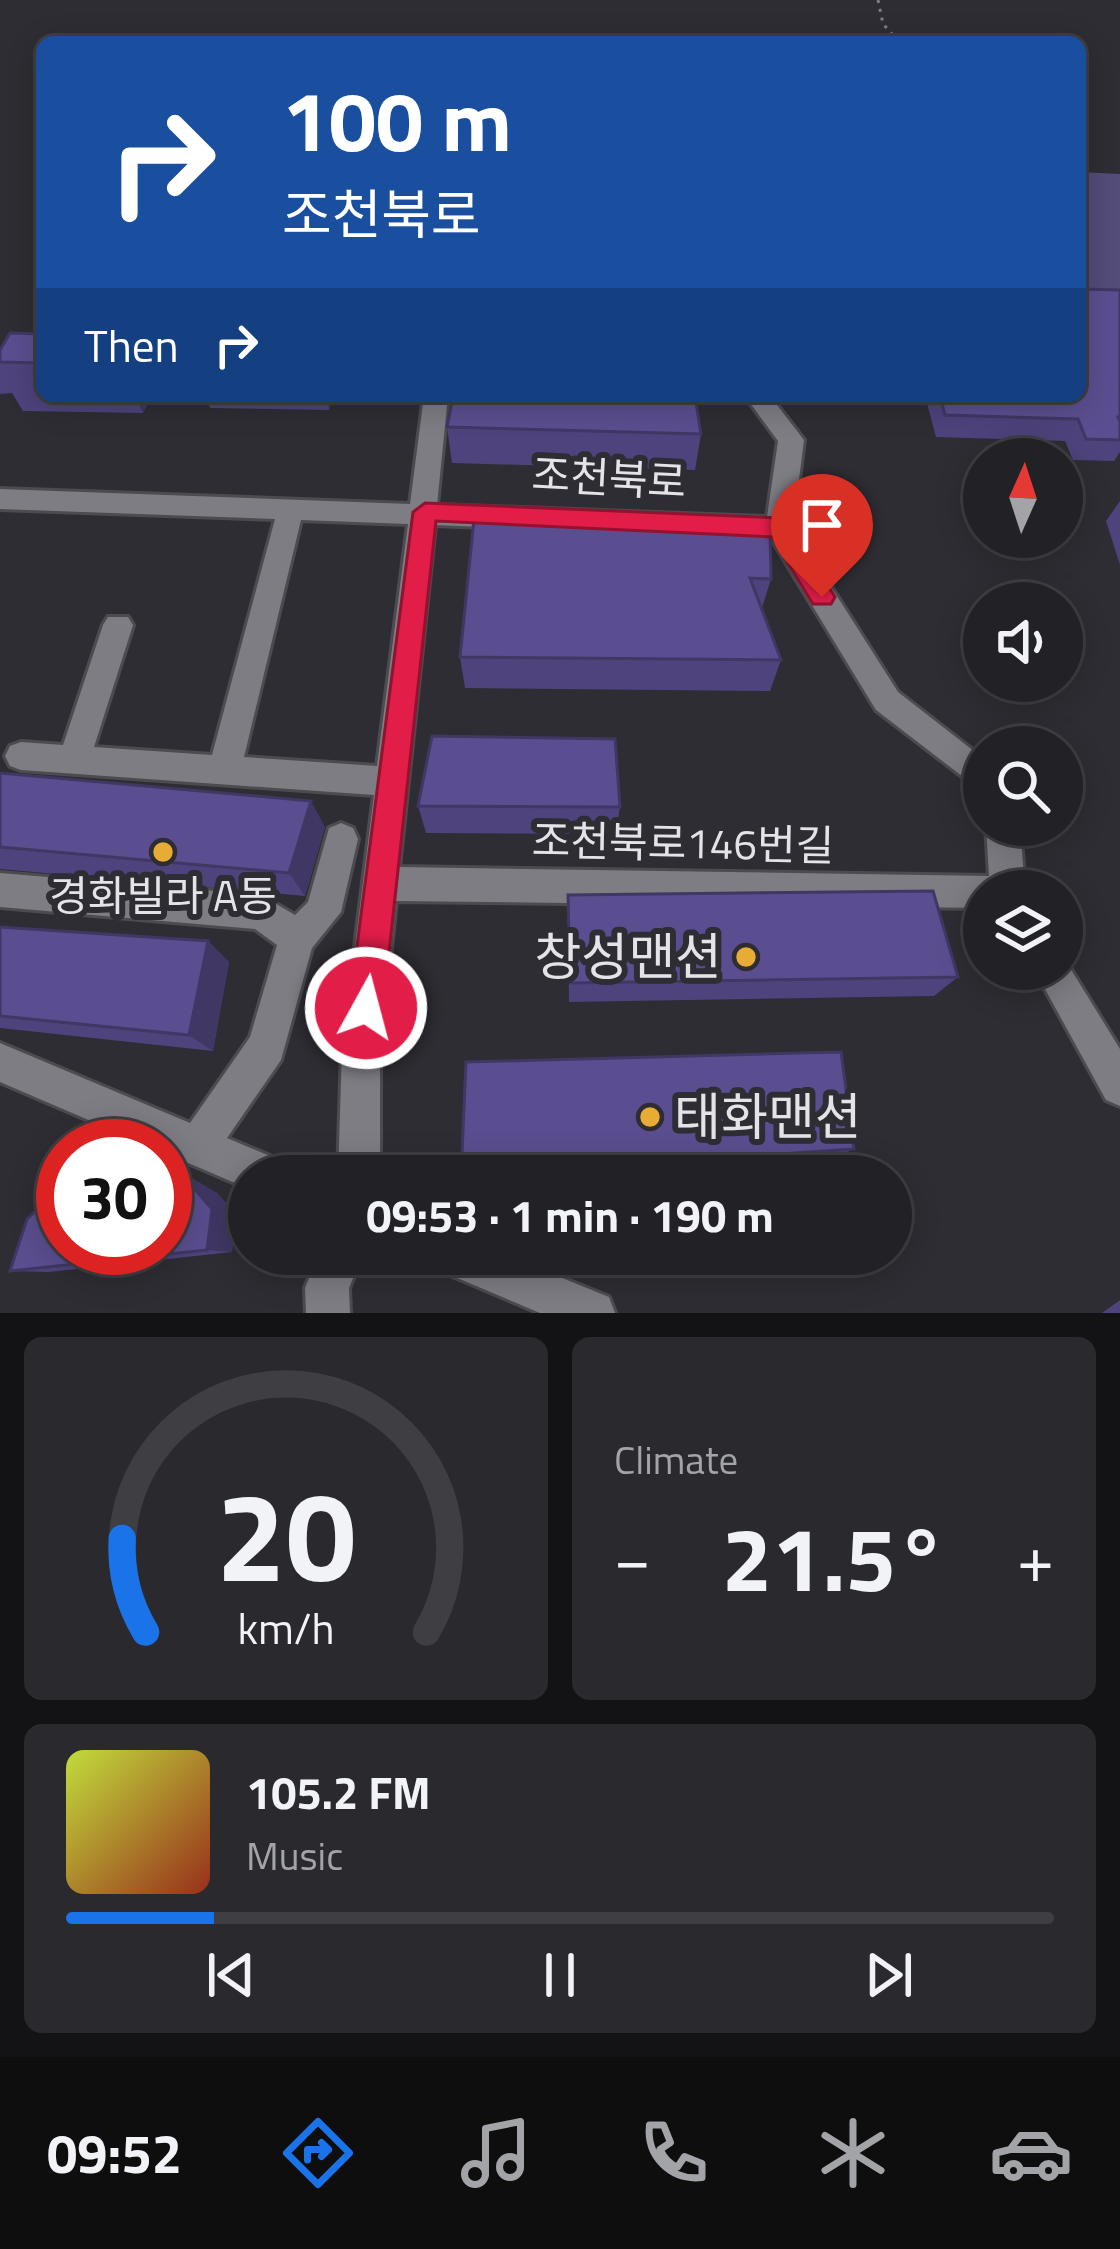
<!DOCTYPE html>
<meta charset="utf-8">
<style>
:root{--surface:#222226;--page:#2a2a2e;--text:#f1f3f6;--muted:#a2a4a7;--line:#3f3f43;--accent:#1a73e8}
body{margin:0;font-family:"Titillium Web","Noto Sans KR",sans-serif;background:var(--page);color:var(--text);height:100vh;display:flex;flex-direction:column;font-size:45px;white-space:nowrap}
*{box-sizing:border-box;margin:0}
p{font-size:39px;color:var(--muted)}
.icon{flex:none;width:66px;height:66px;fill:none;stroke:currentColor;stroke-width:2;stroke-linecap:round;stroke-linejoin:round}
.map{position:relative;height:1313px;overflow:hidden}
.sheet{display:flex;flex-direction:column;gap:24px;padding:24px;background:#131315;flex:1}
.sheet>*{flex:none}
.banner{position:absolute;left:36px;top:36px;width:1050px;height:366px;border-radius:18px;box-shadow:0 6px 30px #0003,0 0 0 3px var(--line);background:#1a4fa0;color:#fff;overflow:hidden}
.needle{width:78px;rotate:3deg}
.controls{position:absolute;left:963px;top:438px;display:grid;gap:24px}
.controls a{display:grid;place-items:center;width:120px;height:120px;border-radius:50%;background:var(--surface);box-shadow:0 6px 30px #0003,0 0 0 3px var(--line);font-size:60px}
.speed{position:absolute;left:36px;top:1119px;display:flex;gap:24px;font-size:60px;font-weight:700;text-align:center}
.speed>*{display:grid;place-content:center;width:156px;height:156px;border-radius:50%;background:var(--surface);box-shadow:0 6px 30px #0003,0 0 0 3px var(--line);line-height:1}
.speed .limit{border:18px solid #d22;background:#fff;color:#111}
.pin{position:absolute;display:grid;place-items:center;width:102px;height:102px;color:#fff;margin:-123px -51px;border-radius:50% 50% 50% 0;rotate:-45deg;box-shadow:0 0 12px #0007}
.pin .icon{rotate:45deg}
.me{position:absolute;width:132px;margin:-66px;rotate:7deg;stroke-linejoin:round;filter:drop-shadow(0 0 9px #0008)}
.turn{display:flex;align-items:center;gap:42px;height:252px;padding:0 48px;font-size:54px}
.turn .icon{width:156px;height:156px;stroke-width:2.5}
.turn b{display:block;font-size:84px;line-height:102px}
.then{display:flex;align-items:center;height:114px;padding:0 48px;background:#0003;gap:24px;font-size:45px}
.big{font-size:90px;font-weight:700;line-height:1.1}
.sheet .tile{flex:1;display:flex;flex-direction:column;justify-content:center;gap:18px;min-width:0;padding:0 42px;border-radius:18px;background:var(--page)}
.sheet .dial{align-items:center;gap:0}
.dial svg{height:312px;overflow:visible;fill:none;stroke:var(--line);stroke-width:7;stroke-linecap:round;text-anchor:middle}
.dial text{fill:var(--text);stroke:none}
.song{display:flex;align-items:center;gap:36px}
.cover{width:144px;height:144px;border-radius:18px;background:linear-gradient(135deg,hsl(70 70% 55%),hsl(10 70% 35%))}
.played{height:12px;border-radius:6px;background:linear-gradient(90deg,var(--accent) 15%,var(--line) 15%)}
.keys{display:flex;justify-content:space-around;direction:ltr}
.heat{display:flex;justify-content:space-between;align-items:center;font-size:66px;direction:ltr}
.sheet .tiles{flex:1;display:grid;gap:24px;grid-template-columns:1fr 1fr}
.tile:last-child{grid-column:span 2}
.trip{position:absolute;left:228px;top:1155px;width:684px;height:120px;border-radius:60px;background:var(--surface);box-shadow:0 6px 30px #0003,0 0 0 3px var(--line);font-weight:700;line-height:120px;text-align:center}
.tabs{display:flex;height:192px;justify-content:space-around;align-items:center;background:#0e0e0f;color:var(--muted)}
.tabs .icon{width:84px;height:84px}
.tabs .current{color:var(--accent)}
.tabs b{font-size:54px;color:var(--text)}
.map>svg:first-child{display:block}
</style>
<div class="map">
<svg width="1120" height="1313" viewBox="0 0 1120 1313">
<rect width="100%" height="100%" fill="#2d2d33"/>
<polygon fill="#534b79" points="1080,172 1120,174 1120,309 1080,308"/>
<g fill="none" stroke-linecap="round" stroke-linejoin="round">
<g stroke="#4c4b50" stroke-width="6">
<g id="minor">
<path d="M424 396H448L437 505 767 517 778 441 745 396H770L804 440 793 527 898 692 984 759V793L876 710 771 538 435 525 399 867 989 876 986 825H1020L1025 891H984V908L396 901 380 1050V1176H338L342 1050 374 795 21 770 10 766 5 756 10 746 21 742 63 745 103 625 108 617H128L133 625 94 747 212 755 275 519 0 509V489L410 504ZM301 520 408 524 377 766 244 757Z"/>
<polygon points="341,823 353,828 358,839 341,912 312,948 281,1060 227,1138 282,1161 288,1176 249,1176 249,1189 165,1153 165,1146 149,1146 0,1082 0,1043 190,1123 250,1037 277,945 255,929 0,907 0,873 261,895 295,915 308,902 329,828"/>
<polygon points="1062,955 1120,1049 1120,1106 1106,1100 1034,969 1062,969"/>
<polygon points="319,1254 363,1254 349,1288 350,1313 306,1313 305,1288"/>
<polygon points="429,1254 503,1254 609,1297 615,1313 540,1313 436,1269"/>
</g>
</g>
<polyline stroke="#7d7d83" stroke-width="3" stroke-dasharray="3 6" stroke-linecap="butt" points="878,0 883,24 899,42"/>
<use href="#minor" fill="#7e7d84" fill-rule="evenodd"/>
</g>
<g fill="#4e437c">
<polygon points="1120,290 1120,452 1114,461 1073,460 1065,441 936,437 925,396 1080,396"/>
<polygon points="42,334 42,396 151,396 143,413 23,411 12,393 0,394 0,347 1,349"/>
<polygon points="205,396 333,396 329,410 210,408"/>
<polygon points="447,427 701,434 695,470 452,463"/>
<polygon points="1120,501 1120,565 1106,521"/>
<polygon points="474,519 771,579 762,608 781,660 770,691 465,688 460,657"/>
<polygon points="0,773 325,827 305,896 0,869"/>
<polygon points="418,806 620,807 616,834 426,833"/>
<polygon points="568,918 958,977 934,996 569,1002"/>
<polygon points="0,927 208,941 229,962 213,1051 0,1028"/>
<polygon points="854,1149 834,1158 579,1176 461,1176"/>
<polygon points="193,1179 217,1193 236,1214 232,1252 49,1272 10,1271"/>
<polygon points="1120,1300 1120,1313 1102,1313"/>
</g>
<g fill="#403765">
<polygon points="135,396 151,396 143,413"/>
<polygon points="326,396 333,396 329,410"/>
<polygon points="311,801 325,827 305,896 289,873"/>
<polygon points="208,941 229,962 213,1051 189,1035"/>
<polygon points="166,1171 193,1179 217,1193 236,1214 232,1252 207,1250"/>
</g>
<g fill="#5b4e90" stroke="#403765" stroke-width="3">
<polygon points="1080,289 1120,290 1120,417 1118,417 1120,422 1120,440 1086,439 1078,419 945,415 940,396 1080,396"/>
<polygon points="10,333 42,334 42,363 0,362 0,350"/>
<polygon points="453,396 695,396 701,434 447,427"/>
<polygon points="474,519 770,529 771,579 750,578 781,660 460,657"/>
<polygon points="432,736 615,739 620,807 418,806"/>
<polygon points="0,773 311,801 289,873 0,847"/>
<polygon points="933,891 958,977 570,983 568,895"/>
<polygon points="0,927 208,941 189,1035 0,1016"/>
<polygon points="841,1052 854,1149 461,1176 466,1062"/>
<polygon points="165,1171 192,1186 212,1209 207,1250 10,1271 27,1219 63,1186 63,1248 165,1248"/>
</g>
<polygon fill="#e11d48" stroke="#92132f" stroke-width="3" points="425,503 779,518 788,521 835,597 831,604 813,604 772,537 436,521 383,1008 378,1020 366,1025 354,1020 349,1008 413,512"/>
<g fill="#e6ac36" stroke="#2d2d33" stroke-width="4.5">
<circle cx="163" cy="852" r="12"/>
<circle cx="746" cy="957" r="12"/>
<circle cx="650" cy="1117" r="12"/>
</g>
<g text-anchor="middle" stroke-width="12" stroke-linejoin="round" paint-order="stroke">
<g font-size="42" fill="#e4e4e8" stroke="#2d2d33">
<text transform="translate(609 478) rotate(3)" y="15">조천북로</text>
<text transform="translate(683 843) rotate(1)" y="15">조천북로146번길</text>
</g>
<g font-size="42" fill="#e4e4e8" stroke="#2d2d33">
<text x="163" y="911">경화빌라 A동</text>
</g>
<g font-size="51" fill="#e4e4e8" stroke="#2d2d33" text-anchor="end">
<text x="722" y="975">창성맨션</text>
<text x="674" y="1135" text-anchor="start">태화맨션</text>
</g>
</g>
</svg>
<div class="controls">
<a><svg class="needle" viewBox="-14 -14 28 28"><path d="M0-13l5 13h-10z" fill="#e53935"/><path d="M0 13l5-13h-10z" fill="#a2a4a7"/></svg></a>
<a><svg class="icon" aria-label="sound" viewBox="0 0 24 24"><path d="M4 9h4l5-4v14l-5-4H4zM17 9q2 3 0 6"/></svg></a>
<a><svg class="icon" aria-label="search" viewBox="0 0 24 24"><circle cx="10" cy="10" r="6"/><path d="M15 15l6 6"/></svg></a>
<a><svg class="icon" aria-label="layers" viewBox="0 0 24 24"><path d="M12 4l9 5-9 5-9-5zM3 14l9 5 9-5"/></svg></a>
</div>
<div class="speed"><div class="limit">30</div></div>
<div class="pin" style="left:822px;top:597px;background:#d93025"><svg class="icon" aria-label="arrive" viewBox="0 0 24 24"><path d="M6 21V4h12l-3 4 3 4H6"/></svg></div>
<svg class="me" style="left:366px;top:1008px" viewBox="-20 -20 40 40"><circle r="17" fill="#e11d48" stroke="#fff" stroke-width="3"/><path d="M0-11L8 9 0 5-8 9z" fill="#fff"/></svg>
<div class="trip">09:53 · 1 min · 190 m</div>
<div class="banner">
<div class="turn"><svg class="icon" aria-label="right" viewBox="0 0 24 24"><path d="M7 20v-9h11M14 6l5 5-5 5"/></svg><div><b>100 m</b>조천북로</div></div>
<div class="then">Then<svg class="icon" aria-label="right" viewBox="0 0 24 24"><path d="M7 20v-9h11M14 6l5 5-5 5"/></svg></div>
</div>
</div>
<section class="sheet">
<div class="tiles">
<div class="tile dial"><svg viewBox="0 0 100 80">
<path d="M14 69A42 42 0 1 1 86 69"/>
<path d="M14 69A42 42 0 0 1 8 45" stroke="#1a73e8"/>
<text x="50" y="56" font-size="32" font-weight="700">20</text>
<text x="50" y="72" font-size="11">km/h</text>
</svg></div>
<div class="tile"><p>Climate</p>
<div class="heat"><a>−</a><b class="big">21.5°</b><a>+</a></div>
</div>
<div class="tile">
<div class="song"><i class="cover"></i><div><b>105.2 FM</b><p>Music</p></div></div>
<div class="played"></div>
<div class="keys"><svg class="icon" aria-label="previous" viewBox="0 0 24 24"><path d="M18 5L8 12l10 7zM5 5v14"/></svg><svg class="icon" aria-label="pause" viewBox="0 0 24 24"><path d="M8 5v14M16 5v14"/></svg><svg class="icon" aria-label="next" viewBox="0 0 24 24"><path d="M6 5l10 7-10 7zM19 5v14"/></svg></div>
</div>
</div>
</section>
<nav class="tabs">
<b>09:52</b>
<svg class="icon current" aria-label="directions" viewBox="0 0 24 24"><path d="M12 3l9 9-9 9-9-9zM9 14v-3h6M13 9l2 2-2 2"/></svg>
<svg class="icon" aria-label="music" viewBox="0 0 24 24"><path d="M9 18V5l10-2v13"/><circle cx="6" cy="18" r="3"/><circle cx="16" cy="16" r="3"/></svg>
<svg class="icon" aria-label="phone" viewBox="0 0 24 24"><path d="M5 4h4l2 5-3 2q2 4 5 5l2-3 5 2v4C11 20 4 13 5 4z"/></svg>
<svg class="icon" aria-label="climate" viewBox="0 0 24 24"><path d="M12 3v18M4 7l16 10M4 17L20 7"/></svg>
<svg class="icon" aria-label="car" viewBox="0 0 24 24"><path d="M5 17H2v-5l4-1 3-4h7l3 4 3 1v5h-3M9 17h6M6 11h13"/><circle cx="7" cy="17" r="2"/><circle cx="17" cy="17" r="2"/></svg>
</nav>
